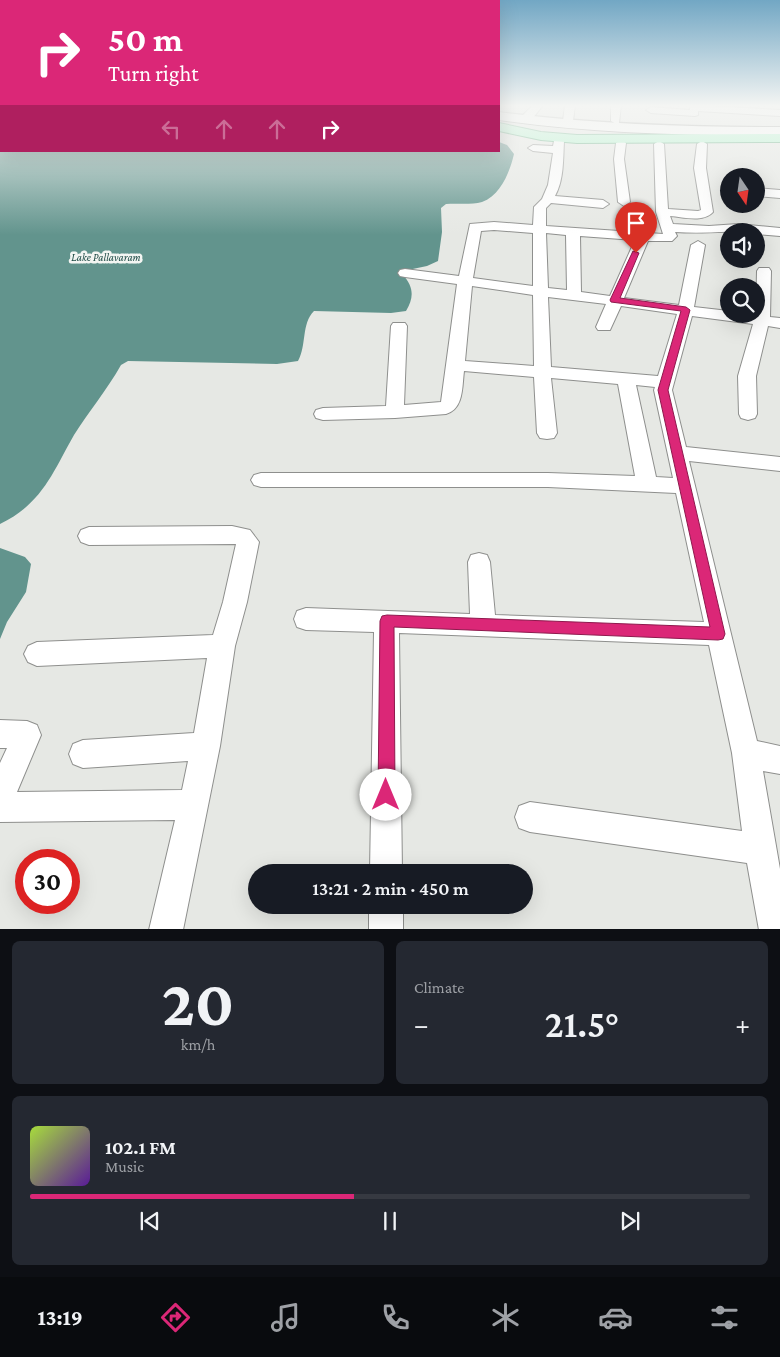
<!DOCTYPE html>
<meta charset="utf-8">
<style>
:root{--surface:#171b24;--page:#242831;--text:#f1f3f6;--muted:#9ea1a6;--line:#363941;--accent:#db2777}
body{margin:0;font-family:"Crimson Pro",serif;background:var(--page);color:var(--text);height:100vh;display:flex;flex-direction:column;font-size:19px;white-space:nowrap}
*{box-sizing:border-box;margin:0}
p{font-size:16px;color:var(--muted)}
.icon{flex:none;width:28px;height:28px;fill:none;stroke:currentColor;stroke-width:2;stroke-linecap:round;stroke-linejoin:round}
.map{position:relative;height:929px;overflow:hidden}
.details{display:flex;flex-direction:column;gap:12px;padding:12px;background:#0d0f14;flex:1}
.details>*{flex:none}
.hud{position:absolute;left:0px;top:0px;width:500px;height:152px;box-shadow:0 5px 20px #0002;background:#db2777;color:#fff;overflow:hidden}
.needle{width:32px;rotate:167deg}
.controls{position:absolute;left:720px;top:168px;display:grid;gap:10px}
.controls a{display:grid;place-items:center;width:45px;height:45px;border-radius:50%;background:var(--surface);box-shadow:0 5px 20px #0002;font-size:25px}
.speed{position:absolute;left:15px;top:849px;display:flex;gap:10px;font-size:25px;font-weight:700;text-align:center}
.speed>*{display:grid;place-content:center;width:65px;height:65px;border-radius:50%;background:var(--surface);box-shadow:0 5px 20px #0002;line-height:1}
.speed .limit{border:8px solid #d22;background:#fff;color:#111}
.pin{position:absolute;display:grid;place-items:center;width:42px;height:42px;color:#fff;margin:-51px -21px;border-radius:50% 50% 50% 0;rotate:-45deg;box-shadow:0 0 5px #0007}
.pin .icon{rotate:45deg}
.me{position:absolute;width:55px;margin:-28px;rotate:0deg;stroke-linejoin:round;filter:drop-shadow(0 0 4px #0008)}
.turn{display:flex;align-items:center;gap:18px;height:105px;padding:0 25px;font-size:22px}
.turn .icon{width:65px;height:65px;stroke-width:2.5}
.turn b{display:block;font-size:35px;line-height:42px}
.lanes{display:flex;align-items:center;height:48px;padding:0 25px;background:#0003;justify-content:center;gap:25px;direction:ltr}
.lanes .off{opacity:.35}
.big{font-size:38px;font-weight:600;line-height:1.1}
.details .widget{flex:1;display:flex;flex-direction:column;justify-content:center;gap:8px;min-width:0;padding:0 18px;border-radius:8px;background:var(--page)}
.details .dial{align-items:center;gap:0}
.dial b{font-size:65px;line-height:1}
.song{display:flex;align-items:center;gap:15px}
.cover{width:60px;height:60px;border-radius:8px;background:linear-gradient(135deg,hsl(80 70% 55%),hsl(270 70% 35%))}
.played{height:5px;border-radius:2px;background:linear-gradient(90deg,var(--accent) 45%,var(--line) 45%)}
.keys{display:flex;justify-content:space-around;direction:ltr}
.heat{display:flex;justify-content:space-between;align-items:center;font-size:28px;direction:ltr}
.details .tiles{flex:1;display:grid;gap:12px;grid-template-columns:1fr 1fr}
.widget:last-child{grid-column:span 2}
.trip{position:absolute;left:248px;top:864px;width:285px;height:50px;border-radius:25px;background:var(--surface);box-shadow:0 5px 20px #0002;font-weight:600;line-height:50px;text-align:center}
.menu{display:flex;height:80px;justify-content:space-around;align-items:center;background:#090b0e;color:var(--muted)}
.menu .icon{width:35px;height:35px}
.menu .current{color:var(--accent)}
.menu b{font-size:22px;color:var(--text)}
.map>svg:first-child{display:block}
</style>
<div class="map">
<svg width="780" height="930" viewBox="0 0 780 930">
<rect width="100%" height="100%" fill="#e6e8e4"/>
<g fill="#62948d">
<path d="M0 114 1 151H499V142L507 145 514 154C510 171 501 195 482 202 471 205 457 203 446 204L441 208 442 232 438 261 427 266 403 271V275C414 287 414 298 406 311L391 313 314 311C301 324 307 345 298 361L277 364 128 361 121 365C107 390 89 411 74 435 53 472 42 504 0 524Z"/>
<polygon points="0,548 25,557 31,564 26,592 7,622 0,639"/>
</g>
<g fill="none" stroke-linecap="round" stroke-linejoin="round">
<g stroke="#8e8f8d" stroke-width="2">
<g id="street">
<path d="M533 105H543C537 113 530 124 520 122V118Z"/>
<polygon points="565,105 575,105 573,121 568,124 563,121"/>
<polygon points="611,105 621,105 619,123 616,124 611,121"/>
<polygon points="693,105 780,110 780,116 698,111 698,115 695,116 651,113 646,110 651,107 690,110 690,106"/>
<rect x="0" y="107" width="1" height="6"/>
<path d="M559 138 564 141C563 159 564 180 555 196L603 200 609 204 603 208 551 203 546 208V226L663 234 656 212 654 144 659 141 664 144 668 209 698 211 701 210 694 168 697 144 702 141 707 144 706 168 713 212C703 223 683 217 670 216L673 224 709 226 738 224 780 228V236L756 234V231C729 231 704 234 675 232L677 236 672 241H648L624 298 679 305 691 245 698 241 705 245 694 307 729 311V314L754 315 756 314 757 271 759 268H769L771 271 770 317 780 318V328L768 326 756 376 757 414 755 418 748 420 741 418 739 414 738 376 753 324 692 316 672 390 686 447 780 457V471L689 461 757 741 780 746V774L763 771 780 869V930H759L747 863 530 832 519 828 515 817 519 806 530 802 742 831 732 753 709 645 399 633 402 872H370L374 632 306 630 297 627 294 619 297 611 306 608 470 614 468 562 471 555 479 553 487 555 490 562 495 615 704 622 676 493 548 487H261L254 485 251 480 254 475 261 473H548L635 476 618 384 551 378 557 433 554 438 547 439 540 438 537 433 534 377 464 371C462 386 464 409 446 414L395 418 323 420 316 418 314 414 316 410 323 408 386 406 391 326 393 323H405L407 326 404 405 441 402 457 284 405 277 400 276 398 273 400 270 405 269 459 276 470 224 494 222 533 225 534 207 542 199 548 185 553 153 533 151 528 148 533 145 553 146 554 141ZM494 230 533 233V286L473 278 481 231ZM546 233 566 235 567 290 548 288ZM580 236 635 240 610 296 581 292ZM472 286 533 295 534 366 465 361ZM548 297 606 304 596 327 598 330H610L621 306 677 314 658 376 551 367ZM636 385 655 387 654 390 673 478 656 477Z"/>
<polygon points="621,140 626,143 624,159 630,202 624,206 618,202 614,159 616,143"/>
<polygon points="756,188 780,190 780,198 756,196"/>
<polygon points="232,526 250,530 259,542 247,602 235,646 220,746 183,930 149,930 175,820 0,822 0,763 7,748 0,748 0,720 27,721 37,725 41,735 17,792 182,790 188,761 83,768 73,764 69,754 73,744 83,740 194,733 207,658 37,666 28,662 24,654 28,646 37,642 213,635 223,602 236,544 89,545 81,542 78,536 81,530 89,527"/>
<rect x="369" y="905" width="34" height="25"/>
</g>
</g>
<g stroke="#8e8f8d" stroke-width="2">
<path id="secondary" d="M499 112C592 124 686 127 780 127V135C686 136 592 133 499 120Z"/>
</g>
<g stroke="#52a576" stroke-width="2">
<polygon id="primary" points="499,123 541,132 577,135 780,134 780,142 577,143 541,140 499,131"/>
</g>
<use href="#street" fill="#fff" fill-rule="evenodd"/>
<use href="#secondary" fill="#fff" fill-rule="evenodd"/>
<use href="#primary" fill="#aaf7cb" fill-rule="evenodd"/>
</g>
<linearGradient id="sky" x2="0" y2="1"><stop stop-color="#72a7c4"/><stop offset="0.45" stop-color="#f4f5f3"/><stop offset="1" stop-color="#f4f5f3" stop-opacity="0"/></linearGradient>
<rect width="780" height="235" fill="url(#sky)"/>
<polygon fill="#db2777" stroke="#8e194d" points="633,251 639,253 620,298 686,307 690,310 668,390 725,634 723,639 718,640 394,627 395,795 392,801 386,803 380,801 378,795 380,621 382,616 387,615 710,627 658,390 681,311 611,302 610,300"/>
<g text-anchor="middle" stroke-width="5" stroke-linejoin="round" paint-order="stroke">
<g font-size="11" font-style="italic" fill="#1c4a44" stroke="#f3f5f2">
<text x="106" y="261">Lake Pallavaram</text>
</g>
</g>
</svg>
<div class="controls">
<a><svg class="needle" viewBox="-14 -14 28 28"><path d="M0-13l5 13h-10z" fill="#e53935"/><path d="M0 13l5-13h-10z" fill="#9ea1a6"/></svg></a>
<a><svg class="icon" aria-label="sound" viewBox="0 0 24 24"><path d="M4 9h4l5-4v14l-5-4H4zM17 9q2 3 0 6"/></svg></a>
<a><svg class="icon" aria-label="search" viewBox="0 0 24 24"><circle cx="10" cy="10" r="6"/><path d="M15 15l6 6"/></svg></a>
</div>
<div class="speed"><div class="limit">30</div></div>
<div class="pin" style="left:636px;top:253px;background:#d93025"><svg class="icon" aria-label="arrive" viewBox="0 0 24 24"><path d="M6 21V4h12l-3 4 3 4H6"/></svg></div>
<svg class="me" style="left:386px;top:795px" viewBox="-20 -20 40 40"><circle r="19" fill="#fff"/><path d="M0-13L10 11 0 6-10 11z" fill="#db2777"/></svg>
<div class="trip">13:21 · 2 min · 450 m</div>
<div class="hud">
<div class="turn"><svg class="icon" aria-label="right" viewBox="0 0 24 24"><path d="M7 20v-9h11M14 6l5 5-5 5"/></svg><div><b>50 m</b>Turn right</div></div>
<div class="lanes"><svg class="icon off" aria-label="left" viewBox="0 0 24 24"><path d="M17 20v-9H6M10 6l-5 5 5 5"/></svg><svg class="icon off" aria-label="ahead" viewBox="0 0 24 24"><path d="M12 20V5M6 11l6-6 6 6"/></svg><svg class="icon off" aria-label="ahead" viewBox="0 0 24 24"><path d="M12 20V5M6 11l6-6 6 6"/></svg><svg class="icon" aria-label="right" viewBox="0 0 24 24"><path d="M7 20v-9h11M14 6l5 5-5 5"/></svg></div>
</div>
</div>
<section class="details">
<div class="tiles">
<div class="widget dial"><b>20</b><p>km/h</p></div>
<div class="widget"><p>Climate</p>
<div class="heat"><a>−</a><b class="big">21.5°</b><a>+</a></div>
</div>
<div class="widget">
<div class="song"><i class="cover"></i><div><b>102.1 FM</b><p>Music</p></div></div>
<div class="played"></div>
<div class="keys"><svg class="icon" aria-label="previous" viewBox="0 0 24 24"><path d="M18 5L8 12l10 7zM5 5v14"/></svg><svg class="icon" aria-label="pause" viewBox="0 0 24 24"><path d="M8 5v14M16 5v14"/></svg><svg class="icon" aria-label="next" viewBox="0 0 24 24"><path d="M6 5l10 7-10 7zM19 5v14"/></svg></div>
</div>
</div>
</section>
<nav class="menu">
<b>13:19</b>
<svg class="icon current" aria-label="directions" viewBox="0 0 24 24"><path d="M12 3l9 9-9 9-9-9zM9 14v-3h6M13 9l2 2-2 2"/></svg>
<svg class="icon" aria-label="music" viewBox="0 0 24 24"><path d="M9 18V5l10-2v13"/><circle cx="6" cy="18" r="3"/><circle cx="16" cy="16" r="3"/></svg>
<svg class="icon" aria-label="phone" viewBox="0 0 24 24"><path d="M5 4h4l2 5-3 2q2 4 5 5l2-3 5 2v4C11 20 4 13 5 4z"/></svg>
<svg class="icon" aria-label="climate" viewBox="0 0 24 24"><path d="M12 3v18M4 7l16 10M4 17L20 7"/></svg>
<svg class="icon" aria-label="car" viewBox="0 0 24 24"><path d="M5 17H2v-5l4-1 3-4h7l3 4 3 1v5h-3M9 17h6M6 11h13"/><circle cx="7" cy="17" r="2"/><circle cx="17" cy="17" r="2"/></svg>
<svg class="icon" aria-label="filters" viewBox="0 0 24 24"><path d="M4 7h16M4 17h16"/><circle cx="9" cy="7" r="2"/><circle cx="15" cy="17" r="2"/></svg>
</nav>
